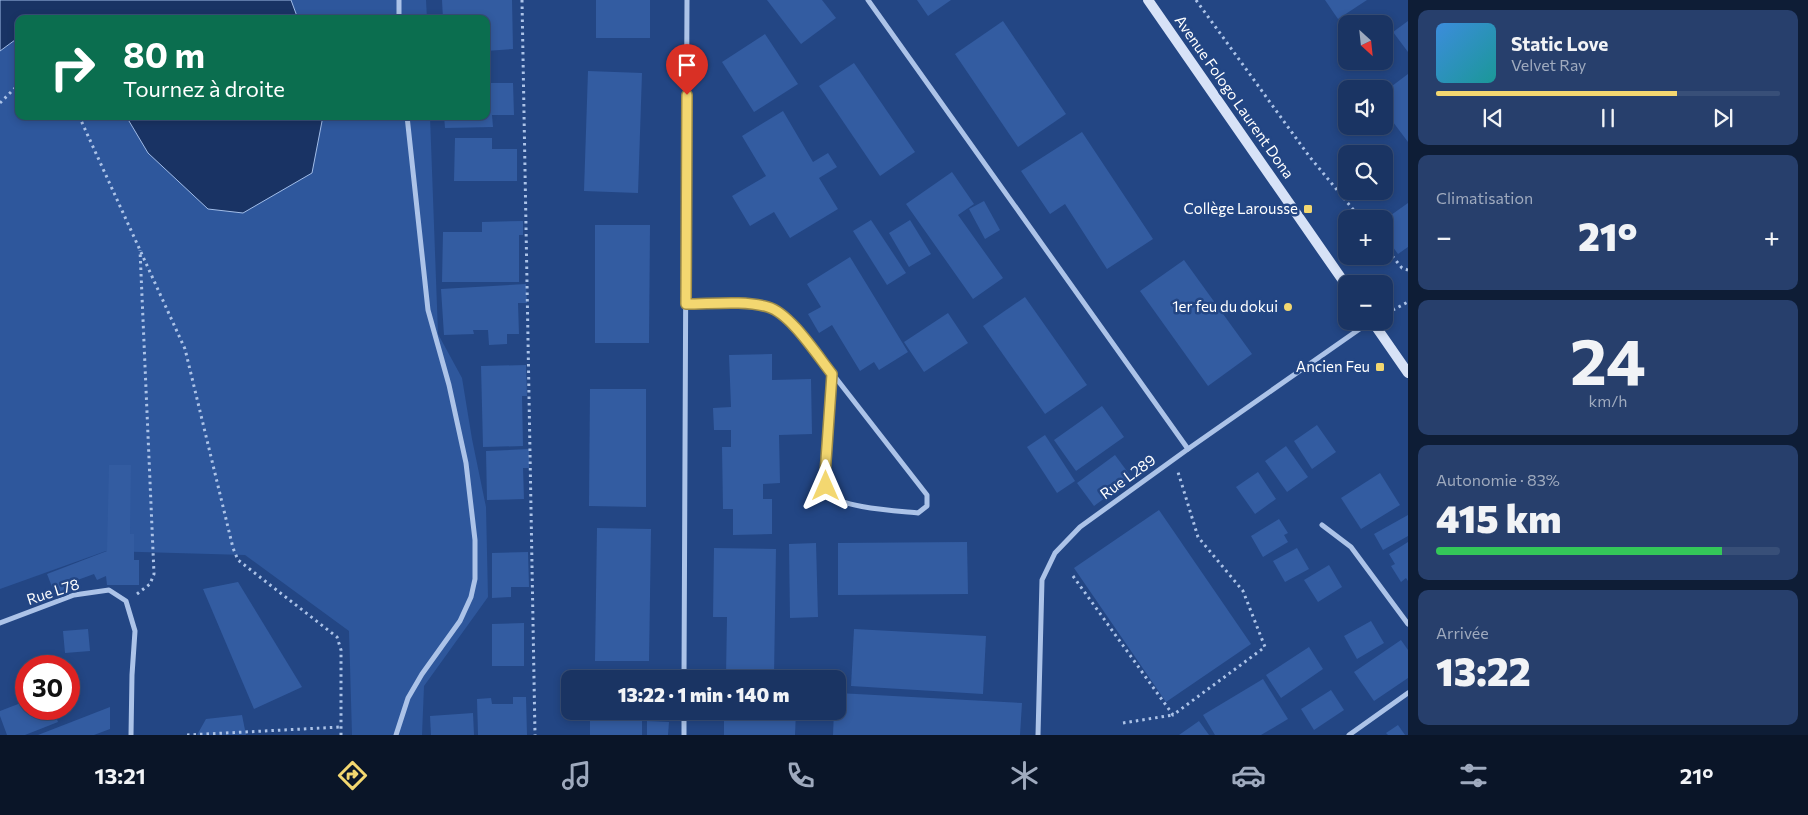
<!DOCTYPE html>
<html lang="fr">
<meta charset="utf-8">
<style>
:root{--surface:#1a3463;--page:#273f6c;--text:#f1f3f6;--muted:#9faabe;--line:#384f78;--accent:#f3d770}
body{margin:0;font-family:Commissioner,sans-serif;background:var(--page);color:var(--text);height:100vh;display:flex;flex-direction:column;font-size:19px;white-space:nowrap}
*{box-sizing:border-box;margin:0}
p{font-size:16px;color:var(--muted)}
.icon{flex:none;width:28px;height:28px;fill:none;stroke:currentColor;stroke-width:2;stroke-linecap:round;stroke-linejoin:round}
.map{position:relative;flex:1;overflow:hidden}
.drawer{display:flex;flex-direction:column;gap:10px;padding:10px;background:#0e1d36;width:400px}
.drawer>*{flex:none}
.top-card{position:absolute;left:15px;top:15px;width:475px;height:105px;border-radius:10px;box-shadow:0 2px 8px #0003,0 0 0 1px var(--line);background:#0b6e4f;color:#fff;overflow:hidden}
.needle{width:32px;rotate:153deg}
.fabs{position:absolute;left:1338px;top:15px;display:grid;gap:10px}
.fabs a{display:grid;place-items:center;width:55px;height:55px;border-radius:10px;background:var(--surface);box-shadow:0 2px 8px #0003,0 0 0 1px var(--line);font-size:25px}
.speed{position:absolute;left:15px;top:655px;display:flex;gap:10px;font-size:25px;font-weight:700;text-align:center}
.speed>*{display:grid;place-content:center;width:65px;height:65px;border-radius:50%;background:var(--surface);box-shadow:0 2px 8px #0003,0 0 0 1px var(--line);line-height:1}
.speed .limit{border:8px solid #d22;background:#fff;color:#111}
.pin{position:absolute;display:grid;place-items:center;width:42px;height:42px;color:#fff;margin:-51px -21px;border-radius:50% 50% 50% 0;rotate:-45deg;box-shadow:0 0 5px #0007}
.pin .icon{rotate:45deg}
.me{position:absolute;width:55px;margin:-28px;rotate:0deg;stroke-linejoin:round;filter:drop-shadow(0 0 4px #0008)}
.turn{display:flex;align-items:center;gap:18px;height:105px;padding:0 25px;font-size:22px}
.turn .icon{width:65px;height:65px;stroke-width:2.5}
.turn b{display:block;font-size:35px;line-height:42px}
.big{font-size:38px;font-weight:800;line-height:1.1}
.drawer .tile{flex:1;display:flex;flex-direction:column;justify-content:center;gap:8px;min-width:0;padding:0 18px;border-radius:10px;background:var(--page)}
.drawer .dial{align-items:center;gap:0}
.dial b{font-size:65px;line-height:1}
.song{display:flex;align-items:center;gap:15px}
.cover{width:60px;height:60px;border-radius:8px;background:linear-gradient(135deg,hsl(210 70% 55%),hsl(180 70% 35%))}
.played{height:5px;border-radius:2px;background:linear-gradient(90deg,var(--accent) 70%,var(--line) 70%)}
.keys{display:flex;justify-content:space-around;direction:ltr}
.heat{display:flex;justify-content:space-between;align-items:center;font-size:28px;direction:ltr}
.charge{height:8px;border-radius:4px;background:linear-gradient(90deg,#34c759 83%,var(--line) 0)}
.trip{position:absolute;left:561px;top:670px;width:285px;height:50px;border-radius:10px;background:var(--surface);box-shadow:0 2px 8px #0003,0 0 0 1px var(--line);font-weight:800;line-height:50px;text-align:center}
.dock{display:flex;height:80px;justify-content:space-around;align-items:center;background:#0a1528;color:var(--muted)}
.dock .icon{width:35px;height:35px}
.dock .current{color:var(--accent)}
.dock b{font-size:22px;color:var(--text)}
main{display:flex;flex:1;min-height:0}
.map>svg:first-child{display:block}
</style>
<main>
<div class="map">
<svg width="1408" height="735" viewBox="0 0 1408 735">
<rect width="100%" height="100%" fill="#234684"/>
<g fill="#2e579c">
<polygon points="291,0 426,0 427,19 298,19"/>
<polygon points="19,37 19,116 126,116 148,153 311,174 323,116 430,116 438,334 462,378 472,439 486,507 488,597 424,686 422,735 352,735 349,631 245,555 106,551 0,589 0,51"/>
</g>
<g fill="#193364" stroke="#a1bde9">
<polygon points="0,0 291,0 298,19 19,19 19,37 0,51"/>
<polygon points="126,116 323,116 312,173 243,213 208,209 148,153"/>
</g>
<g fill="#335ca1">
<polygon points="442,0 512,0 513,49 486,51 486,19 443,19"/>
<rect x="596" y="0" width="54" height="38"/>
<polygon points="767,0 822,0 836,18 801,44"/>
<polygon points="917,0 951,0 928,16"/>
<polygon points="1325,0 1367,0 1338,19"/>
<polygon points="1003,21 1066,114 1018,147 955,54"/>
<polygon points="1408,21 1408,52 1393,32"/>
<polygon points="765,34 798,84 754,112 722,62"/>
<polygon points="854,63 915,152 880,176 819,86"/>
<polygon points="588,71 642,73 638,193 584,191"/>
<polygon points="1408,74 1408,142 1384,110 1384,92"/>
<polygon points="486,83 513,83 514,115 492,115 493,127 445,128 444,116 486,116"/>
<polygon points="783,111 813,162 828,153 837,167 819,178 838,209 790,238 774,212 750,226 732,196 766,176 742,136"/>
<polygon points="1082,132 1153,239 1107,269 1065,204 1050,214 1021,171"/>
<polygon points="455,138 492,138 492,149 517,149 517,181 454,181"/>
<polygon points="952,172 974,204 958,215 1003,278 973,299 906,204"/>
<polygon points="984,201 1000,230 985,239 969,209"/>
<polygon points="1408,203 1408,247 1398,254 1384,235 1384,220"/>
<polygon points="871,220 906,273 887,285 853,231"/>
<polygon points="910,220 931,254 909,267 889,233"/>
<polygon points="523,221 523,235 519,235 519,282 442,282 443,232 482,232 482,222"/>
<polygon points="595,225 650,225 649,343 595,343"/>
<polygon points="850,257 908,352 879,370 874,362 860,371 832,325 819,333 808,314 821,307 807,284"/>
<polygon points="1184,260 1252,354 1208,386 1140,291"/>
<polygon points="526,284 527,303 518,303 519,334 507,334 507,344 489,345 488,330 473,330 474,334 444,335 441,289"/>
<polygon points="1025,297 1087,385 1045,414 983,326"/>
<polygon points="948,313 968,343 924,372 904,342"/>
<polygon points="772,354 772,380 811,379 812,434 779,435 780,483 763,484 763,499 772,499 772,534 733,535 733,509 723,509 722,447 731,447 731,430 714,430 713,408 731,407 729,355"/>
<polygon points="526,365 527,396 522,396 523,446 483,447 481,366"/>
<polygon points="590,389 646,389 646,507 589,506"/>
<polygon points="1102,406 1124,437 1076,471 1054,440"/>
<polygon points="1317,425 1336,452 1312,469 1294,441"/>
<polygon points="1045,435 1075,481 1057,493 1027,447"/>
<polygon points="1286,446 1308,477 1287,492 1265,461"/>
<polygon points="529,449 529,468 523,468 524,499 487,500 486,451"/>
<polygon points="1115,455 1132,478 1094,506 1077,483"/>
<polygon points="109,465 131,465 130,534 134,534 134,560 139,560 139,585 107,585 106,576 97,580 94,574 72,582 74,590 56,597 47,574 107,551"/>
<polygon points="1258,472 1276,499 1255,514 1236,487"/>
<polygon points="1380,473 1400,505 1361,529 1341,498"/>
<polygon points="1159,510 1251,644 1166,702 1074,568"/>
<polygon points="1408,515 1408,536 1383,550 1374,534"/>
<polygon points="1279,519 1288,533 1284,535 1288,542 1263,557 1251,536"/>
<polygon points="597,528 651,529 649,661 595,661"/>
<polygon points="967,542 968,594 838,595 838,543"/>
<polygon points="1408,542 1408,581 1406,578 1401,582 1391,566 1395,564 1389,554"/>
<polygon points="816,543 818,617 790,618 789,544"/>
<polygon points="714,548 776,549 774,676 726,675 727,617 713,617"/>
<polygon points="1297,548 1309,569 1285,582 1273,561"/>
<polygon points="528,552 529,587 511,587 511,597 492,598 492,553"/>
<polygon points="1329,565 1342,587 1318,602 1304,580"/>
<polygon points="238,582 302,687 254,709 203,589"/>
<polygon points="1371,621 1384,643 1357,659 1344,636"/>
<polygon points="524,623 524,666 492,666 492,624"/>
<polygon points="88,629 90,651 65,653 63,631"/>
<polygon points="854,629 986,636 983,694 851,686"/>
<polygon points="1401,640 1408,650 1408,678 1374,701 1354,672"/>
<polygon points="1309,647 1323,669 1281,698 1266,675"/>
<polygon points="1263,679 1288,719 1261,735 1215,735 1203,715"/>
<polygon points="1331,690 1344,710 1314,730 1301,709"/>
<polygon points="838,693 1022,703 1020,735 833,735 834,711 838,711"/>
<polygon points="513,697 526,697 527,735 478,735 477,699 491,698 492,704 513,704"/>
<polygon points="26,701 26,709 53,709 58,722 25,735 7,735 0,716 0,711"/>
<polygon points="110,707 110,729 94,735 38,735"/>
<rect x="590" y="711" width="52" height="24"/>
<polygon points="749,711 796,711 795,735 724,735 724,717 749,717"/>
<polygon points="473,713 474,735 431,735 430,716"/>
<polygon points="242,715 246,735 197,735 206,719"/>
<polygon points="647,721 669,722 668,735 647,735"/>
<polygon points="1199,721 1209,735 1179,735"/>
<polygon points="1398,725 1405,735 1388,735 1386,733"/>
</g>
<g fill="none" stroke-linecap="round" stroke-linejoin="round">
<g stroke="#acc3e8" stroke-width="3" stroke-dasharray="2.5 4" stroke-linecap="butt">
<polyline points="522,0 535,735"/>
<polyline points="1196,0 1309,156 1361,219"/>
<polyline points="0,103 19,84"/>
<polyline points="79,116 185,349 233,548 238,560 337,637 341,650 341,735"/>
<polyline points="1384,246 1402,268 1408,270"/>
<polyline points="1387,313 1408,302"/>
<polyline points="1073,576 1173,715 1265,647 1243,591 1198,537 1178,472"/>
<polyline points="137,594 150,584 154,574 140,250"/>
<polyline points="1123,723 1173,715"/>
<polyline points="187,735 341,727"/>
</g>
<g stroke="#acc3e8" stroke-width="5">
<polyline points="399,0 399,19"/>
<polyline points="868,0 1188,449"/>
<path d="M686 304H744L769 307 793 323 927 495V506L918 513C900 511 838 508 829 493 825 488 825 481 825 475L831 374"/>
<polyline points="1322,525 1351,547 1408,624"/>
<polyline points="0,623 74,595 109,590 126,601 135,631 132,675 131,735"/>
<polyline points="684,679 687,0"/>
<polyline points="396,735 408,698 422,674 460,621 471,597 475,579 475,540 466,463 449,385 428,310 407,116"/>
<polyline points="684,735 684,711"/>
<polyline points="1038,735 1042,580 1055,553 1080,527 1188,449 1371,321"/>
<polyline points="1349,735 1408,693"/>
</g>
<g stroke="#d7e2f7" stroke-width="10">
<polyline points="1148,0 1346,285"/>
<polyline points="1372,321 1408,373"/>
</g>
</g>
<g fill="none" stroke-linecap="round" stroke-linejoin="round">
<g stroke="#9e8c49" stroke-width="12">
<path id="route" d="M687 95 686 304C711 304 744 300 768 307 790 313 817 355 832 374L825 475 826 486"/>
</g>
<use href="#route" stroke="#f3d770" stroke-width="9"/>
</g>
<g fill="#f3d770" stroke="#234684" stroke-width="2">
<rect x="1303" y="204" width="10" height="10" rx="2.5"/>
<circle cx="1288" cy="307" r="5"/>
<rect x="1375" y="362" width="10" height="10" rx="2.5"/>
</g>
<g text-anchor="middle" stroke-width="5" stroke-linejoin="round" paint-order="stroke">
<g font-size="15" fill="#fff" stroke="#234684">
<text transform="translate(1234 97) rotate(55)" y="5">Avenue Fologo Laurent Dona</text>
<text transform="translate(1128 477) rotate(-36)" y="5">Rue L289</text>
<text transform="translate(53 592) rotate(-18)" y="5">Rue L78</text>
</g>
<g font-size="15" fill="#fff" stroke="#234684" text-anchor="end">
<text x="1298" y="214">Collège Larousse</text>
<text x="1278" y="312">1er feu du dokui</text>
<text x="1370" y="372">Ancien Feu</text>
</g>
</g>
</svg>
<div class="fabs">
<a><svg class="needle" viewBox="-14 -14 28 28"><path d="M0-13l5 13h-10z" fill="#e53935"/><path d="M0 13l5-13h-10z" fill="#9faabe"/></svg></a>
<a><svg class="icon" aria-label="sound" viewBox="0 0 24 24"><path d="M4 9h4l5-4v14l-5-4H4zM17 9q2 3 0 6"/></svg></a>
<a><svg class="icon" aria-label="search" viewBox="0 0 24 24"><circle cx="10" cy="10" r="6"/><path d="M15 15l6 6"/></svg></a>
<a>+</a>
<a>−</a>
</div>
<div class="speed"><div class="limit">30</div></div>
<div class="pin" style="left:687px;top:95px;background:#d93025"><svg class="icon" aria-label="arrive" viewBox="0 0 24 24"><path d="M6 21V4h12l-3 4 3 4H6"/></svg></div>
<svg class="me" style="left:826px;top:486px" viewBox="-20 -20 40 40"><path d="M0-17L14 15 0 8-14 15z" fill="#f3d770" stroke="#fff" stroke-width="4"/></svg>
<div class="trip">13:22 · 1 min · 140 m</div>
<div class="top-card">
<div class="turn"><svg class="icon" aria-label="right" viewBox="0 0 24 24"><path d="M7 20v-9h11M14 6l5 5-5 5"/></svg><div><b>80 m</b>Tournez à droite</div></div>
</div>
</div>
<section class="drawer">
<div class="tile">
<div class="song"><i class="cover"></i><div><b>Static Love</b><p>Velvet Ray</p></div></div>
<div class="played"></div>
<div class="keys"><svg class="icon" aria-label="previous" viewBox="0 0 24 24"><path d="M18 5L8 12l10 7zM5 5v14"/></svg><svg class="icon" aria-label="pause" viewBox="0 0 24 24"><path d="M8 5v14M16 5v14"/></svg><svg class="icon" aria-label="next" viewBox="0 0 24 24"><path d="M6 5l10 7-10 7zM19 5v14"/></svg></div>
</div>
<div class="tile"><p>Climatisation</p>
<div class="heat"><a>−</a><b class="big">21°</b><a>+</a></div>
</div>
<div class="tile dial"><b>24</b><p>km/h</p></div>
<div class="tile"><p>Autonomie · 83%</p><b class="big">415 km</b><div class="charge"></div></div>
<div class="tile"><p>Arrivée</p><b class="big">13:22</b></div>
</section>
</main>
<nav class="dock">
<b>13:21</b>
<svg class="icon current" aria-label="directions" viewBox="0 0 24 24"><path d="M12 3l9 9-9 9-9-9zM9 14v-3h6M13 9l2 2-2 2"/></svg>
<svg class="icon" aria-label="music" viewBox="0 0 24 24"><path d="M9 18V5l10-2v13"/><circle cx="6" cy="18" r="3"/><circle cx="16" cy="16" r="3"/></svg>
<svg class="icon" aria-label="phone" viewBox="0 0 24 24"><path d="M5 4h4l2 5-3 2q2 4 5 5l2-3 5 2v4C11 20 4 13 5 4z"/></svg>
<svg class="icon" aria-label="climate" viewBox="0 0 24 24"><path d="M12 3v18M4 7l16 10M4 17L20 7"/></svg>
<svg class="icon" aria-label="car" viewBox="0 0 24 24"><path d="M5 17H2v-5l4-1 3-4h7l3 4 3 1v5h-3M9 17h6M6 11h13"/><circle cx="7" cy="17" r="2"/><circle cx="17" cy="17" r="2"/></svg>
<svg class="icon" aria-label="filters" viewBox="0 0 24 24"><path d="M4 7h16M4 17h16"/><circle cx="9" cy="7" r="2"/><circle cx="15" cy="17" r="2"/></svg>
<b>21°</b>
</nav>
